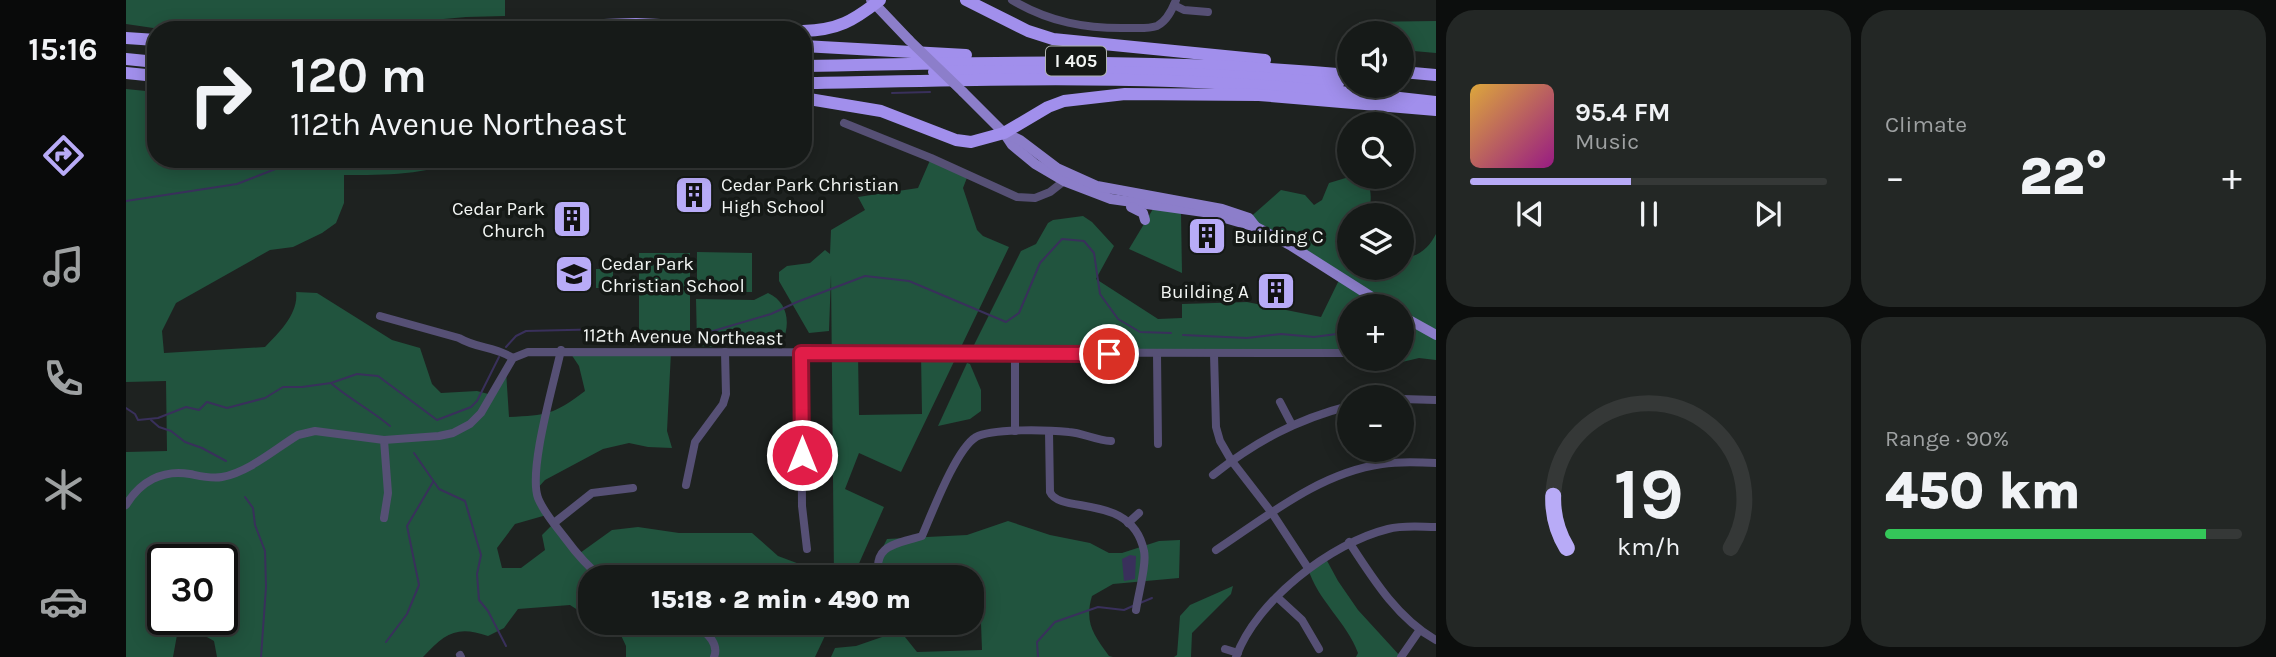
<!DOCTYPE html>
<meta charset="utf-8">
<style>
:root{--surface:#161a18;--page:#232725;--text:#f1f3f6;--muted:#9ea1a2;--line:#353837;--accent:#b8abf7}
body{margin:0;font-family:Karla,sans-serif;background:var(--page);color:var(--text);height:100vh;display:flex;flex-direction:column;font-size:26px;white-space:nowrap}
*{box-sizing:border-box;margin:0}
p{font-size:23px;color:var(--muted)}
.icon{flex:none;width:38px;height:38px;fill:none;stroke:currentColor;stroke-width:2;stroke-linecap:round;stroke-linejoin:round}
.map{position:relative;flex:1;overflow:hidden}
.sheet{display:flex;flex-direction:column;gap:10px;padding:10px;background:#0c0e0d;width:840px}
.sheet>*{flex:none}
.guide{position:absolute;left:21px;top:21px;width:665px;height:147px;border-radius:28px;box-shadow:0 4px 18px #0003,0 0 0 2px var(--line);background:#161a18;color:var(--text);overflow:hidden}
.buttons{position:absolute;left:1211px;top:21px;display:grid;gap:14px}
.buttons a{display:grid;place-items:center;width:77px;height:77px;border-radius:50%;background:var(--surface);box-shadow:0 4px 18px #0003,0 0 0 2px var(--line);font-size:35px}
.speed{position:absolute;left:21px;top:544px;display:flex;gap:14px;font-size:35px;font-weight:700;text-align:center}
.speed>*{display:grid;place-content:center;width:91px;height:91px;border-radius:50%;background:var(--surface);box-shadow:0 4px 18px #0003,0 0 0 2px var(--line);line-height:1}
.speed .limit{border:4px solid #111;border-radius:10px;background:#fff;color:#111}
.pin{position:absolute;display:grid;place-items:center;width:60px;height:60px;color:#fff;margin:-30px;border:4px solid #fff;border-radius:50%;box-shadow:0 2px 7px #0007}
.me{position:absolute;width:77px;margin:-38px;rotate:0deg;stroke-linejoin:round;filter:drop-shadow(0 0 5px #0008)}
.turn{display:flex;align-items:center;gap:24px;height:147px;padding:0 28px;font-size:32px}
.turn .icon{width:91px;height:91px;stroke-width:2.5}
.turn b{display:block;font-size:49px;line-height:60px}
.big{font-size:52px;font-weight:800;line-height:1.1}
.sheet .tile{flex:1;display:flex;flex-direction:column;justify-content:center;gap:10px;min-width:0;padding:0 24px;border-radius:28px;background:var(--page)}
.sheet .dial{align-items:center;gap:0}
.dial svg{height:182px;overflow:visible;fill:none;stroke:var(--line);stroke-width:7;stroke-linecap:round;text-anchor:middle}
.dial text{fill:var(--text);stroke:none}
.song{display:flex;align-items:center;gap:21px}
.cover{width:84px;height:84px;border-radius:10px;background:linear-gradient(135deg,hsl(40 70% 55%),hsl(310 70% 35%))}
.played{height:7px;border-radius:4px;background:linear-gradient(90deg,var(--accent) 45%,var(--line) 45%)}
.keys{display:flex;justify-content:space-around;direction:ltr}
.heat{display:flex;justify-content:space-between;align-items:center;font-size:38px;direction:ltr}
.charge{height:10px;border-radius:5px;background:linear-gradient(90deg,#34c759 90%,var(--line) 0)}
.sheet .tiles{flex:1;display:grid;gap:10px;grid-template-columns:repeat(2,1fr)}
.trip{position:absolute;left:452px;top:565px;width:406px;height:70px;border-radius:28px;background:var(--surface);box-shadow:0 4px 18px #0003,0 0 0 2px var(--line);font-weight:800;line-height:70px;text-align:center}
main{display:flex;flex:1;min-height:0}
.menu{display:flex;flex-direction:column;width:126px;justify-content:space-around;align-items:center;background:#090a0a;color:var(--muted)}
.menu .icon{width:49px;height:49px}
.menu .on{color:var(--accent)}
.menu b{font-size:32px;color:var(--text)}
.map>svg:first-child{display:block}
</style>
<main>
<nav class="menu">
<b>15:16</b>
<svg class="icon on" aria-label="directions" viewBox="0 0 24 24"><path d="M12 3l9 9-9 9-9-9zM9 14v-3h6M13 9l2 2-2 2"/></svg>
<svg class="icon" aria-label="music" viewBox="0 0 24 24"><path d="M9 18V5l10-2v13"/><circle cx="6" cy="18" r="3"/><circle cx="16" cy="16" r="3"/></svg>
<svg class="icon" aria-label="phone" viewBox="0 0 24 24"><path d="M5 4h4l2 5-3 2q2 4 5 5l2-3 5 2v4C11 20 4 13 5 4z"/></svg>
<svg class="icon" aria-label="climate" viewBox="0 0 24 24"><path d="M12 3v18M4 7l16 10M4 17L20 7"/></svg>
<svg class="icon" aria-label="car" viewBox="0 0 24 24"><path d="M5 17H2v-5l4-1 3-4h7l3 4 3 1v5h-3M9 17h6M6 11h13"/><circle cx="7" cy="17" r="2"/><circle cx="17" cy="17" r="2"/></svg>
</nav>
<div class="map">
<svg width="1310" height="657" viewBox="0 0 1310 657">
<rect width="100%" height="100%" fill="#1e2220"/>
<g fill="#21543e" fill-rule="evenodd">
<polygon points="0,0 379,0 379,16 340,17 194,30 41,30 0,24"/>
<polygon points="1310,21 1310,53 1276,50 1276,33 1233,33 1233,22"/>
<path d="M0 89 30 92V159H339C300 175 260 175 218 175V203L210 223 196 233 167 247 144 250 50 303 36 331 38 353 139 347C153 333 173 313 170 292L191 293 266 340 294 348 306 384 315 393 351 391 366 395 380 371 383 417C421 415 427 415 459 391L453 366 443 351 545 352 541 431 546 448 522 447 503 443 477 449 419 480 409 491 424 514 389 524 371 548 376 568H395L419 550 416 535 428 523 454 553 486 530 512 527 553 533H626L652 556 708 577 705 275 703 331 683 333 653 281V272L661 266 684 263 699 250 704 254 705 230 739 210 732 197 792 188 805 158 842 175 837 188 851 230 857 236 883 247 775 472 733 453 719 489 758 507 727 577 464 578V618L444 605 392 609 378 628 362 636C331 625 319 633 297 657H91L88 641 65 628 51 635 47 657H0V452L41 451 40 381 0 382ZM732 354H795L796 414 733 415ZM37 560H96V620H37Z"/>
<path d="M1223 177 1242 180C1245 192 1247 204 1240 215H1223V268H1276V259C1293 256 1302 249 1310 234V360L1293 358 1276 362 1271 359H1276V306H1223V353H844L895 251 910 244 922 223 927 220 957 216 966 222 988 246 970 279 1032 319 1056 318V304L1121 302 1195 317 1213 280 1121 220 1155 190 1179 195 1188 205 1196 200 1203 183Z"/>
<polygon points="1027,209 1055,213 1056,273 1003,249"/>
<polygon points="571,252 626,253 626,292 571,292"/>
<rect x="513" y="253" width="51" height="85"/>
<rect x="470" y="269" width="17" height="19"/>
<path d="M642 293C662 302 665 324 656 342L598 344 589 347 574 346 571 343 570 299 628 300Z"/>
<polygon points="841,363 844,364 855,390 855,411 844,419 812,426"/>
<path d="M882 521 924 535 964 543 983 553H996L1033 541 1054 540 1053 578 987 584 966 596C958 623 968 635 983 656L987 657H705L709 648 730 646 756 637H779L791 652 856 650 854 596H845V578L742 577 761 539 841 535Z"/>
<path d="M1199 557 1212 581 1232 610 1275 657H1230L1232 653C1221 622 1191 600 1182 568Z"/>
<polygon points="1107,586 1105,594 1066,633 1065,657 1048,657 1051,655 1054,616 1064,605"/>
<polygon points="477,623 705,623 689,657 500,657 500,646 492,629"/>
</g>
<polygon fill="#39305b" points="1004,555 1010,556 1009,579 998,581 996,559"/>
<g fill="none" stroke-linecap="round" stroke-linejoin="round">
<g stroke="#39305b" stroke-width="2">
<polyline points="766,93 804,92"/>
<polyline points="0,201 111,184 175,159"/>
<polyline points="577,334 645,314 671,302 739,276 783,281 880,322 893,313 914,263 936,239 958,241 968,253 974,294 992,319 1014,332 1045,333"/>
<polyline points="1057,335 1121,338 1155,334 1188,337 1218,333"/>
<polyline points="380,347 390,336 400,331 484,329"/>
<path d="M206 384C225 400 245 410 264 426"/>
<polyline points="0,408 9,414 12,420 32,418 60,407 73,410 81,402 101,408 139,398 157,387 176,387 205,383 231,374 241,375 252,376 311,420 345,407 351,401 373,357"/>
<polyline points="25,420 33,427 45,431 59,442 76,448 100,461"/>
<polyline points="288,453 313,489 339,501 355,555 351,574 353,600 362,611 380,646"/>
<polyline points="119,497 127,508 129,525 139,551 140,587 135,657"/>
<polyline points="1014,603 1026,598"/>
<polyline points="260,642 281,614 293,585 281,526 307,482"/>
<polyline points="912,657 911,642 929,622 972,607 998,610 1009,605"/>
</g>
<g stroke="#565075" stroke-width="8">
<path d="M886 0C923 22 960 29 1003 28 1012 28 1022 29 1031 26 1041 21 1046 10 1050 0"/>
<polyline points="1048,5 1058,10 1082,12"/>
<polyline points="718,123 805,158 891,197 909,198 924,192 938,181"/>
<path d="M254 316 333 338C352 349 367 346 387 358"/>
<path d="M435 350C428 383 402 470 412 498 418 513 430 526 439 538 450 553 461 566 476 578"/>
<polyline points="675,353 676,506 681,549"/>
<polyline points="889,354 889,431"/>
<polyline points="1031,354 1032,444"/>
<polyline points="1088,354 1090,427 1094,441 1105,460 1146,513 1182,568"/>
<polyline points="1276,399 1310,400"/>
<polyline points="1154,402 1166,425"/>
<path d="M923 432 924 492C934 515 1006 492 1018 551 1021 564 1012 595 1010 610"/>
<polyline points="258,440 262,493 258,518"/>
<path d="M1087 475C1129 442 1171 419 1223 406"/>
<polyline points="560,485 569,442 597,404 600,394 599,352"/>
<path d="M0 505C14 482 36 469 64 474 74 476 85 479 96 477 123 472 149 449 172 435L189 431 258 440 313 436 327 433 344 424 355 413 387 358 402 352 1223 353"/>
<polyline points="428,523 466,493 507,488"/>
<polyline points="1002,523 1013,513"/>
<path d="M1223 542C1247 579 1272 619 1310 640"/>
<path d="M1090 550C1142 516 1193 473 1256 464 1274 461 1292 462 1310 463"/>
<path d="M753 578C746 544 771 544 796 536 806 513 830 449 850 437 866 428 923 430 943 432 957 433 969 440 985 441"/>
<polyline points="1151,597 1176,620 1193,649"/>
<path d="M569 623C579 632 594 643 588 657"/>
<polyline points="1099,649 1112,653"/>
<polyline points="334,655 335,657"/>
<path d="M1110 657C1130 601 1205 543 1262 529 1277 525 1295 527 1310 527"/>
<polyline points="1275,657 1293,631"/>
</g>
<g stroke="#8c7eca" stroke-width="10">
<polyline points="745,0 783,40"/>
<polyline points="837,92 878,133 886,145 909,164 938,181 985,199 1078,212 1130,227 1164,245 1260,306"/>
<polyline points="879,133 894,140 931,168 971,186 1096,209 1123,218 1130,227"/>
<polyline points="1005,207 1017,213 1019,220"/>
<polyline points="1276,316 1310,335"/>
</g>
<g stroke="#a18fec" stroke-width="12">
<polyline points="840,0 902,31 927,39 1139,60"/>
<polyline points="318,30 510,24 657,30"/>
<path d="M677 31C712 30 727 21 754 0"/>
<polyline points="0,38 30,40"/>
<polyline points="677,46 840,55"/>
<polyline points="0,59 30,62"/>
<path d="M677 66C860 62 1041 58 1223 75"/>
<path d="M808 72C943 70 1077 71 1212 84"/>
<polyline points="1276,72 1310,75"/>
<polyline points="0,73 30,76"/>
<path d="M677 83C800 81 922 77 1045 81 1133 84 1222 92 1310 102"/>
<polyline points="677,98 755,111 830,140 845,142 878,133 922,107 938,101 999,94 1133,95 1310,110"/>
</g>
<polyline stroke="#8c7eca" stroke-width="10" points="783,40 837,92"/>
</g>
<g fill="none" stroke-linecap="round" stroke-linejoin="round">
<g stroke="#92132f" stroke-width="18">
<polyline id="route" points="676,455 675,353 983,354"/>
</g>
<use href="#route" stroke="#e11d48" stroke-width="12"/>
</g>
<defs>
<g id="building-square" transform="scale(2.0125)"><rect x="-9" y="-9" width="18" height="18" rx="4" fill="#b8abf7" stroke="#151916"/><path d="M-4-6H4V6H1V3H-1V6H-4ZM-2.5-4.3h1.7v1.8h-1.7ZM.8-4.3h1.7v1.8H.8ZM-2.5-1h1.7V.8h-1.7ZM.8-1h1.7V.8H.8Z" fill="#111"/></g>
<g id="school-square" transform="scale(2.0125)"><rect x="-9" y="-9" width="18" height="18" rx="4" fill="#b8abf7" stroke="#151916"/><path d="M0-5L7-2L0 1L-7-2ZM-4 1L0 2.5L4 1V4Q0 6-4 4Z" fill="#111"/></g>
</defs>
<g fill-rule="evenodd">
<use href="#building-square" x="568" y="195"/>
<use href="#building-square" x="446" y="219"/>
<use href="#building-square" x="1081" y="236"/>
<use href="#school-square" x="448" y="274"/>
<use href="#building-square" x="1150" y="291"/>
</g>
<g text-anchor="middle" stroke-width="7" stroke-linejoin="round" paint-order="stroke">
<rect fill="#151916" stroke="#b0b4b1" stroke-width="2" x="920" y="46.5" width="60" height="29" rx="5"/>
<g font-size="18" font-weight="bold" fill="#f3f6f4">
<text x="950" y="67">I 405</text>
</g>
<g font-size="19" fill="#f3f6f4" stroke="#151916" text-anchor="start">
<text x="595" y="191">Cedar Park Christian<tspan x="595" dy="22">High School</tspan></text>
<text x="419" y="215" text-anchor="end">Cedar Park<tspan x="419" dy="22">Church</tspan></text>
<text x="1108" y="243">Building C</text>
<text x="475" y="270">Cedar Park<tspan x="475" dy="22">Christian School</tspan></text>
<text x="1123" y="298" text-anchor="end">Building A</text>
</g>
<g font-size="19" fill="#f3f6f4" stroke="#151916">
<text transform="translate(557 336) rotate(1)" y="7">112th Avenue Northeast</text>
</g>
</g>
</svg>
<div class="buttons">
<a><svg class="icon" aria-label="sound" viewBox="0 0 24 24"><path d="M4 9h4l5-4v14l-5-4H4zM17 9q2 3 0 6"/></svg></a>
<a><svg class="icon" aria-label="search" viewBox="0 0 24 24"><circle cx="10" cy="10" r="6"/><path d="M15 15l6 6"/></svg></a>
<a><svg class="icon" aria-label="layers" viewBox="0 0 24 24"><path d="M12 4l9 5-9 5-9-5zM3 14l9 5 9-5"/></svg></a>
<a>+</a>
<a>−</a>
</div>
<div class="speed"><div class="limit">30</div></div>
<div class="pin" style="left:983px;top:354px;background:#d93025"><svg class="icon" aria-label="arrive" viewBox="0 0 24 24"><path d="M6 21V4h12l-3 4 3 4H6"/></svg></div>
<svg class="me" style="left:676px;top:455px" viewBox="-20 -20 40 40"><circle r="17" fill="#e11d48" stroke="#fff" stroke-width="3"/><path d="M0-11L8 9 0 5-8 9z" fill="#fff"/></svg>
<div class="trip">15:18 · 2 min · 490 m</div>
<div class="guide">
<div class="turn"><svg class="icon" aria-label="right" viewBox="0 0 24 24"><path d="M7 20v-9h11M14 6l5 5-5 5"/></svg><div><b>120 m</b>112th Avenue Northeast</div></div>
</div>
</div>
<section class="sheet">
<div class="tiles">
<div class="tile">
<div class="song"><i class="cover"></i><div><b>95.4 FM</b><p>Music</p></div></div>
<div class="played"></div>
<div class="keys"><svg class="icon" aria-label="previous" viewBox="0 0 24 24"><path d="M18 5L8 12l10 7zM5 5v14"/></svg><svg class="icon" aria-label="pause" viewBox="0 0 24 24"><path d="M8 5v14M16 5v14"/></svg><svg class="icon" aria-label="next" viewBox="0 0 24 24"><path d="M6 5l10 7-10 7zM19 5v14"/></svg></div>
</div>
<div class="tile"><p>Climate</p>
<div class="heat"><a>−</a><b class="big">22°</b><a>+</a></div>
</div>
<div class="tile dial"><svg viewBox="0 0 100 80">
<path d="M14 69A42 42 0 1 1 86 69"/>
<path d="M14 69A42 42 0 0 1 8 46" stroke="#b8abf7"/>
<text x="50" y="56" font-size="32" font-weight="700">19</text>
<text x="50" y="72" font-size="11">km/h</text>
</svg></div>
<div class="tile"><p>Range · 90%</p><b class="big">450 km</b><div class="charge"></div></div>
</div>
</section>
</main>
